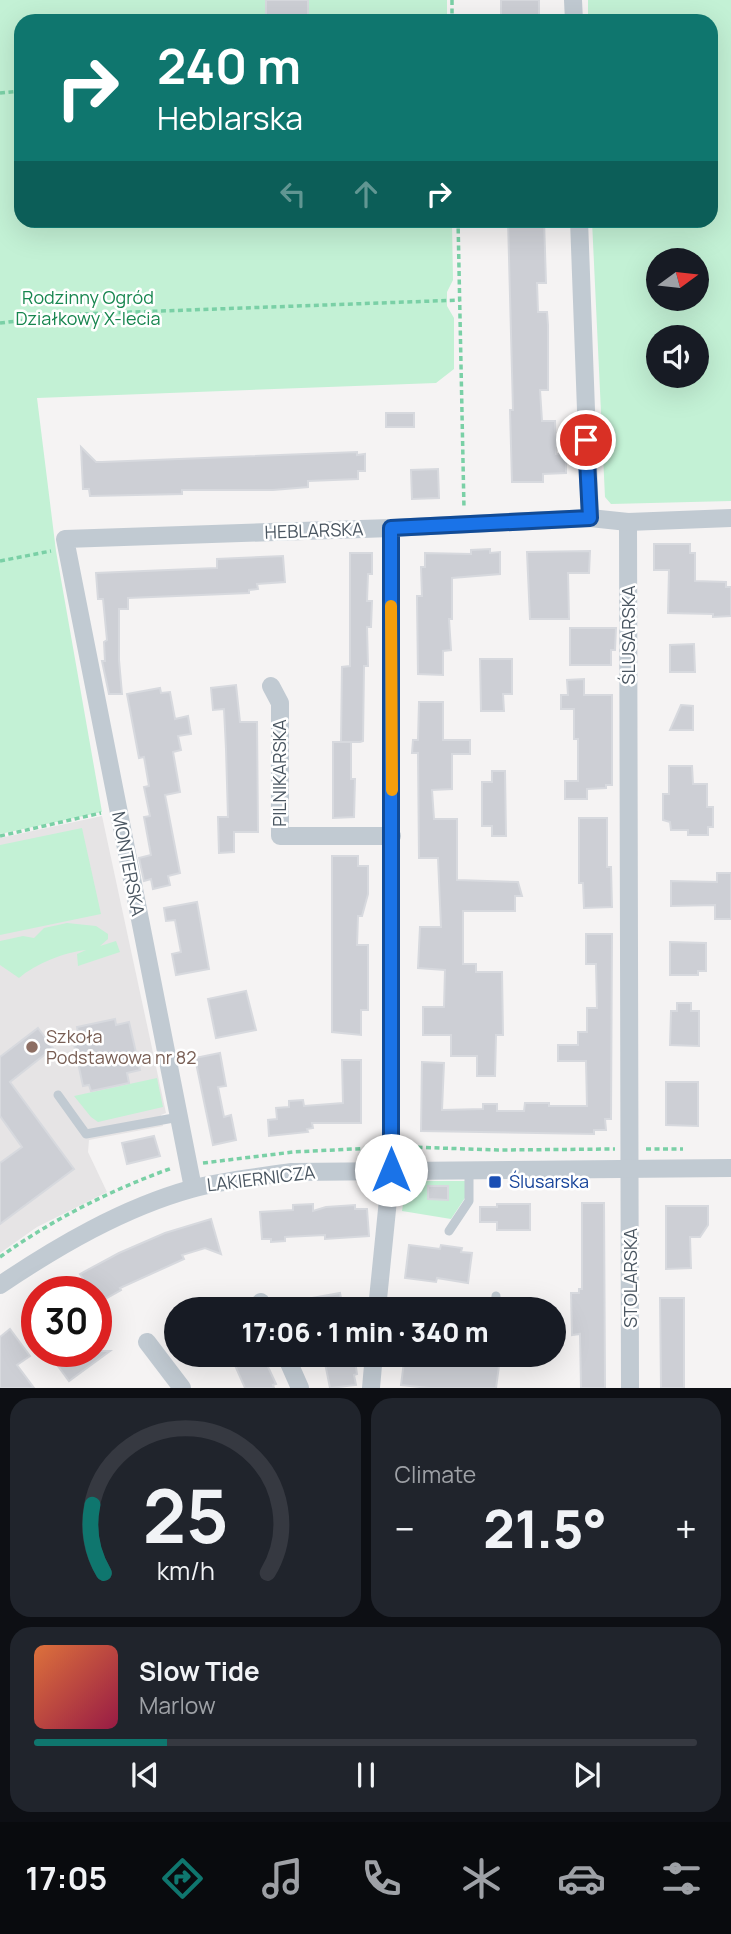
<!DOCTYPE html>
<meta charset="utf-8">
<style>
:root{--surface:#171b24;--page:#20242c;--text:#f1f3f6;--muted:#9ea1a6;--line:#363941;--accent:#0f766e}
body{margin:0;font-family:Manrope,sans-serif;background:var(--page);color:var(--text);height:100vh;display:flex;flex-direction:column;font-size:26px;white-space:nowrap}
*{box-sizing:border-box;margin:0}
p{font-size:23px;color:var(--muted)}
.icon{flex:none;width:38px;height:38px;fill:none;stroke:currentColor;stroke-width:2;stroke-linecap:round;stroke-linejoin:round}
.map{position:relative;height:1388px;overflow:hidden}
.side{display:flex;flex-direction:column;gap:10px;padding:10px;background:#0d0f14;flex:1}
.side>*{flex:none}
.banner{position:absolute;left:14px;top:14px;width:704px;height:214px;border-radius:21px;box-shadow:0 7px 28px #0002;background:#0f766e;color:#fff;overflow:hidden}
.needle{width:46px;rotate:75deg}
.controls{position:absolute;left:646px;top:248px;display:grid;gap:14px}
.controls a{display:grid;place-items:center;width:63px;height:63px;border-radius:50%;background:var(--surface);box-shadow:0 7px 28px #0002;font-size:35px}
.speed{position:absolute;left:21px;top:1276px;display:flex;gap:14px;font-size:35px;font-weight:700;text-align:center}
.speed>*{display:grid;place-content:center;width:91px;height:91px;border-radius:50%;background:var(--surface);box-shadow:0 7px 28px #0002;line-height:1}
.speed .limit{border:10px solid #d22;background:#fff;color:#111}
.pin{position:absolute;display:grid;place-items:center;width:60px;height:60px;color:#fff;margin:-30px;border:4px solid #fff;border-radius:50%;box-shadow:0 2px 7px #0007}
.me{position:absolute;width:77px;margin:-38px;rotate:0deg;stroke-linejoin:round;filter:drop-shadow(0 0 5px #0008)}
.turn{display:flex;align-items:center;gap:24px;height:147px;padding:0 28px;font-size:32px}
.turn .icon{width:91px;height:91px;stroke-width:2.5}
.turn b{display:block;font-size:49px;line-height:60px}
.lanes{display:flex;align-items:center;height:66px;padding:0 28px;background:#0003;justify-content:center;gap:35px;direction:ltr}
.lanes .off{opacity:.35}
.big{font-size:52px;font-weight:800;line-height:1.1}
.side .tile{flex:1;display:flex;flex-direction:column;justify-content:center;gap:10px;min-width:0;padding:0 24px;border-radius:21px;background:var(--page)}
.side .dial{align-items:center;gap:0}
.dial svg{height:182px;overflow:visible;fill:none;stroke:var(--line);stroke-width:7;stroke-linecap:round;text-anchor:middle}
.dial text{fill:var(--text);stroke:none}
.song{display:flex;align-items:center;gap:21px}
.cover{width:84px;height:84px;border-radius:10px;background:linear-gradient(135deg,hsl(20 70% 55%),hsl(340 70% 35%))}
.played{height:7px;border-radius:4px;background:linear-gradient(90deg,var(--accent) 20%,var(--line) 20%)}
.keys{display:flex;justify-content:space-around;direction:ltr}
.heat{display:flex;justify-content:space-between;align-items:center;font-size:38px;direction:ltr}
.side .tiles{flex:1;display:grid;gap:10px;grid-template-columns:1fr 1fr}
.tile:last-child{grid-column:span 2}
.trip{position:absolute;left:164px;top:1297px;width:402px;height:70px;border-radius:35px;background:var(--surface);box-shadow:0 7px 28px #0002;font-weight:800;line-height:70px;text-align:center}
.tabs{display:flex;height:112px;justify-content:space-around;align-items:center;background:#090b0e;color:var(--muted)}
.tabs .icon{width:49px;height:49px}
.tabs .on{color:var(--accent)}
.tabs b{font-size:32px;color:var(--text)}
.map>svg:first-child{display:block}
</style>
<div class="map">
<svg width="731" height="1388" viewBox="0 0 731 1388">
<rect width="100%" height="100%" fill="#f5f3f3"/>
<polygon fill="#e6e4e5" points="102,816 166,1113 161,1115 163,1126 89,1140 88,1152 107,1192 37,1227 0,1253 0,838"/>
<g fill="#c3f1d5" fill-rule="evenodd">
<polygon points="0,0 447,0 447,21 21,21 21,220 452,221 453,280 447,292 447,306 454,318 454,369 436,383 37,398 56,551 102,812 0,834"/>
<path d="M588 0H731V501L611 504 605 497 592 221 710 220V21H588ZM658 261H696V299H658ZM658 338H696V376H658Z"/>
<polygon points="82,828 101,914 0,935 0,845"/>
<path d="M67 923 96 926 108 934V939L100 946 116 941 120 952 78 966 77 954 86 950C65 952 35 964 19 978L0 965V941L23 936 34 938 44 928Z"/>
<polygon points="157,1078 163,1107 98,1122 91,1117 74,1096"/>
<polygon points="411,1181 465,1181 465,1198 451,1219 402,1211 406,1185"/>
</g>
<g fill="#cdcfd5" stroke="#d7d9de" stroke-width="2">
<rect x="266" y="0" width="42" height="21"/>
<rect x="501" y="0" width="38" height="21"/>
<polygon points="508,220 544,220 546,283 537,283 538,312 547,312 548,325 548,390 540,390 542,421 555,421 556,454 566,453 566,473 543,474 543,482 512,482 510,410 513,410"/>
<rect x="386" y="413" width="28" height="14"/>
<polygon points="81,447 96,462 102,462 357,452 357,455 365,454 365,471 358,471 358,479 308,481 308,487 273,490 182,490 182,494 90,496 89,489 83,489"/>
<polygon points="438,469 439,498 412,499 411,470"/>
<polygon points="654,544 690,544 690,553 695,553 695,581 726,582 726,587 731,587 731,616 713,617 713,614 668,613 669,570 654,570"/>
<polygon points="490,549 490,553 500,552 500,574 452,578 452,619 449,619 451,650 443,651 443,675 418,674 417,596 422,596 421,567 425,567 425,553 471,554 471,550"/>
<polygon points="590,551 589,573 568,573 569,619 530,619 527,552"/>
<polygon points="350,553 372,553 372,574 368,574 367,601 372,601 371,627 367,627 368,666 364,666 363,741 360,742 341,742 342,667 350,666"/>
<polygon points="283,556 285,582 257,584 258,589 249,590 249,593 128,598 128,609 119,609 119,660 122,694 109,694 102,661 105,661 104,642 107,640 103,599 98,599 96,573 217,568 217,559"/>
<polygon points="570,628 616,628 615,650 611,650 611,665 570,665"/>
<polygon points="694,644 695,672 670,672 670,645"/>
<polygon points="480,659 512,659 512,694 503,694 504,711 481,711"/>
<polygon points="584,679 584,695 612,695 612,785 606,785 606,788 587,789 587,799 565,799 565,781 578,781 578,739 574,739 574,709 561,709 561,695 568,695 567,680"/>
<polygon points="236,685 240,722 257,722 258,832 234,832 234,852 219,853 218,817 228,817 226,749 224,709 213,710 211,688"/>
<polygon points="160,688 161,693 170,692 175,719 188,716 191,734 178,736 181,750 173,752 180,792 165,795 180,873 168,876 170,885 153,889 151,879 144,881 139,858 151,855 144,817 150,816 144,787 149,786 144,757 139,758 127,694"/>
<polygon points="419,702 443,702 443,740 470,740 470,754 452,754 452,789 432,790 434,819 457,819 457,880 518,882 522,896 515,896 515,911 463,911 463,964 476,964 476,972 502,972 503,1035 496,1035 495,1076 477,1076 477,1056 451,1056 451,1035 423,1035 423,1007 444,1007 445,970 418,968 420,927 441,927 438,858 419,858 418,753 412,753 413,740 418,740"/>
<polygon points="681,705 693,706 693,730 670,730"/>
<polygon points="333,742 351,742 351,779 355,779 354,817 333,818"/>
<polygon points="669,766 692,766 693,784 707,784 707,807 713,807 713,827 708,827 708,835 688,835 688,830 671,830 670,822 663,820 663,794 669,794"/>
<polygon points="492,771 505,771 506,836 492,836 492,826 482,826 482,782 492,782"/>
<polygon points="579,818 607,818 607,867 611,867 612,907 584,908 583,883 579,883"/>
<polygon points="332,856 358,856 358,866 368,866 368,894 362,916 358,916 357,945 368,945 368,1010 361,1010 361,1035 332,1032"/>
<polygon points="717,873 731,873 731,919 715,919 715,905 671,906 671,881 717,882"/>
<polygon points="197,902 209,969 176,975 172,954 181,952 175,920 166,921 164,908"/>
<polygon points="586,934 612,934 611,1119 605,1119 606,1130 594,1130 594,1134 421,1131 422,1062 444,1063 442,1110 483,1109 483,1104 497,1104 497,1111 524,1111 525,1103 549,1103 549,1106 587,1106 586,1061 558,1061 558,1045 578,1045 578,1032 587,1032 587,1008 597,1008 596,964 586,964"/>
<polygon points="670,942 706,943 706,971 698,971 698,975 670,975"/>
<polygon points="246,991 256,1030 216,1038 208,999"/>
<polygon points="677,1003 691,1003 691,1011 699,1011 699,1046 670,1045 671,1011 677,1011"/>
<polygon points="115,1019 116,1025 129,1022 140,1070 127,1073 129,1083 91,1091 89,1085 83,1086 72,1035 78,1033 77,1027"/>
<polygon points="38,1028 53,1048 10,1082 74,1169 0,1224 0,1163 22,1147 0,1116 0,1057"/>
<polygon points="220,1053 226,1086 218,1087 224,1117 231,1115 236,1140 213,1145 195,1058"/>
<polygon points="342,1060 361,1060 361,1123 312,1123 313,1128 307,1129 308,1132 269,1136 268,1120 277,1119 276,1108 289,1107 289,1101 303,1100 304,1106 343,1103"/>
<polygon points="666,1082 698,1082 698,1126 666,1125"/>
<polygon points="154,1136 160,1156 127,1164 122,1143"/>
<polygon points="428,1186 448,1186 448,1200 428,1199"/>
<polygon points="582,1203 604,1203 605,1388 581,1388 580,1334 572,1335 571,1293 579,1293 579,1289 582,1289"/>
<polygon points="313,1204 313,1211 326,1207 355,1205 355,1209 367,1209 369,1236 325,1239 325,1235 285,1237 285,1241 271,1242 271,1239 262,1239 260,1212 293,1210 293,1205"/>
<polygon points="497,1204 530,1204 530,1230 497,1230 497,1222 480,1222 480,1207 497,1207"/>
<polygon points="666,1206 708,1206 708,1225 700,1237 690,1237 691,1268 666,1269"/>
<polygon points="211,1219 221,1254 205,1248 182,1255 184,1259 120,1288 121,1290 96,1304 96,1292 72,1292 85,1282 80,1274 119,1253 165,1233"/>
<polygon points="409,1245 440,1249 441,1245 462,1248 461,1252 472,1253 468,1283 437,1278 436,1282 405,1278"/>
<polygon points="340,1293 343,1309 295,1309 295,1301"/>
<polygon points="660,1298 684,1298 684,1388 661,1388"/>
<polygon points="10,1329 30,1356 17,1365 34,1388 0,1388 0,1337"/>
<polygon points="47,1351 110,1351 69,1381"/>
<polygon points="230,1354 262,1354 276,1384 273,1385 274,1388 245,1388"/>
<polygon points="328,1354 354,1354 357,1374 354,1375 356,1385 330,1388 324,1358 329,1358"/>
<polygon points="405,1354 427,1354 426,1357 490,1362 489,1365 499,1366 496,1388 429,1388 401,1385"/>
</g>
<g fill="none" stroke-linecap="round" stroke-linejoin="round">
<g stroke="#7ad0a6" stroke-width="3.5" stroke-dasharray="5 3.5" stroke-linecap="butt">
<polyline points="452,0 452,21"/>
<polyline points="0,93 21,91"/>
<polyline points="458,220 464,509"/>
<polyline points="0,323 80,314 460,300"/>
<polyline points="0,561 51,551"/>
<polyline points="0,836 101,813"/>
<polyline points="409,1147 498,1150 615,1149"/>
<polyline points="646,1149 683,1149"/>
<polyline points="203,1163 293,1152 373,1148"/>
<path d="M0 1257C53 1219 111 1190 172 1168"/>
</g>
<g stroke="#c1cad2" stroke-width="9">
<polyline points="58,1095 86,1134 179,1117"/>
<polyline points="449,1231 469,1201 469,1169"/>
<polyline points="495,1309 496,1296"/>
</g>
<g stroke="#c1cad2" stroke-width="18">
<polyline points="573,0 574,21"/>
<polyline points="579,220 590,518"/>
<polyline points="628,522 630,1388"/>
<polyline points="271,686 280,703 280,836 392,836"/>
<polyline points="193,1188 65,539 391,528 590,518 628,522 731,518"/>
<path d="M0 1285C58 1246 123 1208 191 1189 224 1180 259 1177 292 1172L731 1168"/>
<polyline points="261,1302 264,1309"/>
<polyline points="377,1309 391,1170 391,528"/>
<polyline points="147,1342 182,1388"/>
<polyline points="285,1354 300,1388"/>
<polyline points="371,1388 374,1354"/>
</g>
</g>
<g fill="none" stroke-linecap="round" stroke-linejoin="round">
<g stroke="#114b97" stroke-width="18">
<polyline id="route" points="391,1170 391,528 590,518 586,440"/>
</g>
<use href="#route" stroke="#1a73e8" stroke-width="12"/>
<polyline stroke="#f59e0b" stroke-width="12" points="391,606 392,790"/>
</g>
<circle fill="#8d6e63" stroke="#fff" stroke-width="2.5" cx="32" cy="1047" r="7"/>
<rect fill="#1a4fb4" stroke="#fff" stroke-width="2.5" x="488" y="1175" width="14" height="14" rx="3.5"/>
<g text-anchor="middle" stroke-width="5" stroke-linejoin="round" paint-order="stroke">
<g font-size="18" fill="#17864f" stroke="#fff">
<text x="88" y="304">Rodzinny Ogród<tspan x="88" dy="21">Działkowy X-lecia</tspan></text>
</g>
<g font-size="18" fill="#4a5661" stroke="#fff">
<text transform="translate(314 531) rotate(-2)" y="6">HEBLARSKA</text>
<text transform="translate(629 635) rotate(-90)" y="6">ŚLUSARSKA</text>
<text transform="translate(280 773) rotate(-90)" y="6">PILNIKARSKA</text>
<text transform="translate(128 864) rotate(79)" y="6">MONTERSKA</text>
<text transform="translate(261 1179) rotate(-7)" y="6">LAKIERNICZA</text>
<text transform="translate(631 1278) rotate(-90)" y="6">STOLARSKA</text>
</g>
<g font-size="18" fill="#785e54" stroke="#fff" text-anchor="start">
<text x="46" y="1043">Szkoła<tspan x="46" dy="21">Podstawowa nr 82</tspan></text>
</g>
<g font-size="18" fill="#164399" stroke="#fff" text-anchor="start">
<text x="509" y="1188">Ślusarska</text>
</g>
</g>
</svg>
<div class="controls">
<a><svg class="needle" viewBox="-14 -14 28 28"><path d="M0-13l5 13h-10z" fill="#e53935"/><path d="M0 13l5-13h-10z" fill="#9ea1a6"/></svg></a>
<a><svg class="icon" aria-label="sound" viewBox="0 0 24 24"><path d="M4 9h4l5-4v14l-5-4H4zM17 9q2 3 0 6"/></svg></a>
</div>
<div class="speed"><div class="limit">30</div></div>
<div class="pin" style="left:586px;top:440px;background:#d93025"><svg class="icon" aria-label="arrive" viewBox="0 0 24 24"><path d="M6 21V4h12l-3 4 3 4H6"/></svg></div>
<svg class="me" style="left:391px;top:1170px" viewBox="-20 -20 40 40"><circle r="19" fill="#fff"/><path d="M0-13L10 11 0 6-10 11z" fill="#1a73e8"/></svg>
<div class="trip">17:06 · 1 min · 340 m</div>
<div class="banner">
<div class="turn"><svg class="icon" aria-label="right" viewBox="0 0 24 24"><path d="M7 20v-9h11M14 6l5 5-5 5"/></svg><div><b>240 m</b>Heblarska</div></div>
<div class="lanes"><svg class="icon off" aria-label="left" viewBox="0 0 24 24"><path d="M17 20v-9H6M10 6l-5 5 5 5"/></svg><svg class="icon off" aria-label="ahead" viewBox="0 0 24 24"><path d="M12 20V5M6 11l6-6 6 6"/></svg><svg class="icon" aria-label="right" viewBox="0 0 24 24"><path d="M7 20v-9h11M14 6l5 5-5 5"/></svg></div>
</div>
</div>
<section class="side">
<div class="tiles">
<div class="tile dial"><svg viewBox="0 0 100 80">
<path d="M14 69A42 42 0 1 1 86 69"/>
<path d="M14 69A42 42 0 0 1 9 39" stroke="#0f766e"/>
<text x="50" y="56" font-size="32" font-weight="700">25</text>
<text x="50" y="72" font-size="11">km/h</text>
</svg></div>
<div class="tile"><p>Climate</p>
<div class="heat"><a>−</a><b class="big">21.5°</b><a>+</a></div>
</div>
<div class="tile">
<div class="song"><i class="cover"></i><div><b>Slow Tide</b><p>Marlow</p></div></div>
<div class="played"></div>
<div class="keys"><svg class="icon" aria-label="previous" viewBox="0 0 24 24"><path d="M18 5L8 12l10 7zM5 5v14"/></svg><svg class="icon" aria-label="pause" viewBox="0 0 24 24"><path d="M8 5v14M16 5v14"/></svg><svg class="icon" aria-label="next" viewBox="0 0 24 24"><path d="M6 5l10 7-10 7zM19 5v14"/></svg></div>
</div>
</div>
</section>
<nav class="tabs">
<b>17:05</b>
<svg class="icon on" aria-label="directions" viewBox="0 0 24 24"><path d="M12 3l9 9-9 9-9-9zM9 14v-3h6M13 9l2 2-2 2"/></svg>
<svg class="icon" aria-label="music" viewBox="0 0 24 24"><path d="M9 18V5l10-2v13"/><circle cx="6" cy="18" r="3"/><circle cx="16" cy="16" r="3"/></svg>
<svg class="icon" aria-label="phone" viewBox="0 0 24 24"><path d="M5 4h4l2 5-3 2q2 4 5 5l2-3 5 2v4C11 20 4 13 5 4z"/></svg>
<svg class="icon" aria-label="climate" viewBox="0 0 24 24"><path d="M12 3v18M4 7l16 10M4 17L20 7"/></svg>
<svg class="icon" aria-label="car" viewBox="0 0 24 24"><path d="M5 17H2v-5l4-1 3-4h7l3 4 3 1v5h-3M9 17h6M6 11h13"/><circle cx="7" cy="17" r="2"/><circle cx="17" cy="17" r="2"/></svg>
<svg class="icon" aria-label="filters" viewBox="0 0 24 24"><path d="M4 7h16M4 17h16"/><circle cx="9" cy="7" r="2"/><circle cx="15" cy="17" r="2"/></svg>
</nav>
